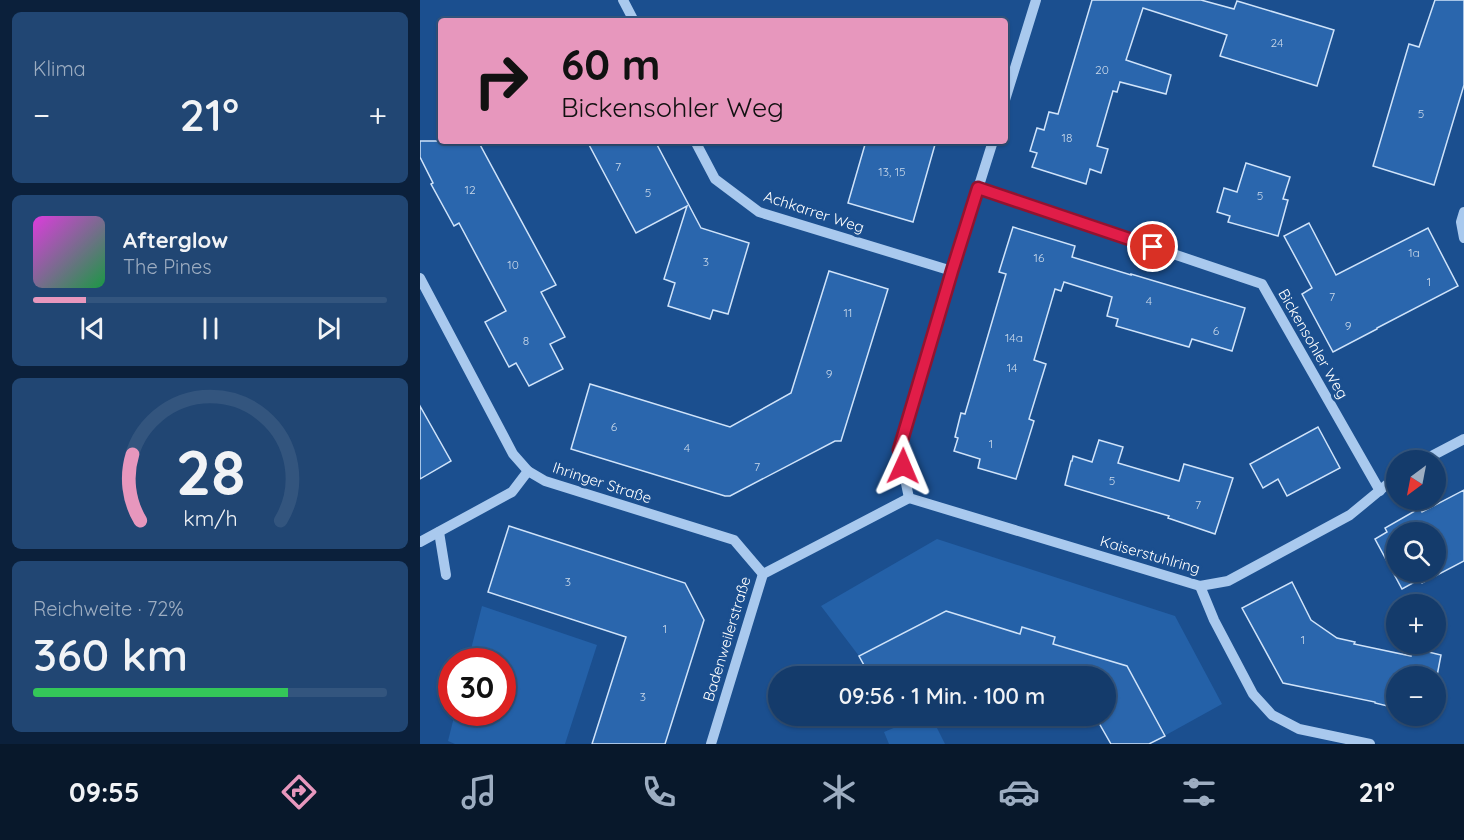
<!DOCTYPE html>
<html lang="de">
<meta charset="utf-8">
<style>
:root{--surface:#143b6b;--page:#214673;--text:#f1f3f6;--muted:#9dadc1;--line:#33557e;--accent:#e797bd}
body{margin:0;font-family:Quicksand,sans-serif;background:var(--page);color:var(--text);height:100vh;display:flex;flex-direction:column;font-size:22px;white-space:nowrap}
*{box-sizing:border-box;margin:0}
p{font-size:20px;color:var(--muted)}
.icon{flex:none;width:33px;height:33px;fill:none;stroke:currentColor;stroke-width:2;stroke-linecap:round;stroke-linejoin:round}
.map{position:relative;flex:1;overflow:hidden}
.side{display:flex;flex-direction:column;gap:12px;padding:12px;background:#0b203b;width:420px}
.side>*{flex:none}
.top-card{position:absolute;left:18px;top:18px;width:570px;height:126px;border-radius:6px;box-shadow:0 2px 4px #0004,0 0 0 2px var(--line);background:#e797bd;color:#111;overflow:hidden}
.needle{width:39px;rotate:212deg}
.buttons{position:absolute;left:966px;top:450px;display:grid;gap:12px}
.buttons a{display:grid;place-items:center;width:60px;height:60px;border-radius:50%;background:var(--surface);box-shadow:0 2px 4px #0004,0 0 0 2px var(--line);font-size:30px}
.speed{position:absolute;left:18px;top:648px;display:flex;gap:12px;font-size:30px;font-weight:700;text-align:center}
.speed>*{display:grid;place-content:center;width:78px;height:78px;border-radius:50%;background:var(--surface);box-shadow:0 2px 4px #0004,0 0 0 2px var(--line);line-height:1}
.speed .limit{border:9px solid #d22;background:#fff;color:#111}
.pin{position:absolute;display:grid;place-items:center;width:51px;height:51px;color:#fff;margin:-26px;border:3px solid #fff;border-radius:50%;box-shadow:0 2px 6px #0007}
.me{position:absolute;width:66px;margin:-33px;rotate:1deg;stroke-linejoin:round;filter:drop-shadow(0 0 4px #0008)}
.turn{display:flex;align-items:center;gap:21px;height:126px;padding:0 24px;font-size:27px}
.turn .icon{width:78px;height:78px;stroke-width:2.5}
.turn b{display:block;font-size:42px;line-height:51px}
.big{font-size:45px;font-weight:600;line-height:1.1}
.side .widget{flex:1;display:flex;flex-direction:column;justify-content:center;gap:9px;min-width:0;padding:0 21px;border-radius:9px;background:var(--page)}
.side .dial{align-items:center;gap:0}
.dial svg{height:156px;overflow:visible;fill:none;stroke:var(--line);stroke-width:7;stroke-linecap:round;text-anchor:middle}
.dial text{fill:var(--text);stroke:none}
.song{display:flex;align-items:center;gap:18px}
.cover{width:72px;height:72px;border-radius:9px;background:linear-gradient(135deg,hsl(300 70% 55%),hsl(140 70% 35%))}
.played{height:6px;border-radius:3px;background:linear-gradient(90deg,var(--accent) 15%,var(--line) 15%)}
.keys{display:flex;justify-content:space-around;direction:ltr}
.heat{display:flex;justify-content:space-between;align-items:center;font-size:33px;direction:ltr}
.charge{height:9px;border-radius:4px;background:linear-gradient(90deg,#34c759 72%,var(--line) 0)}
.trip{position:absolute;left:348px;top:666px;width:348px;height:60px;border-radius:30px;background:var(--surface);box-shadow:0 2px 4px #0004,0 0 0 2px var(--line);font-weight:600;line-height:60px;text-align:center}
.dock{display:flex;height:96px;justify-content:space-around;align-items:center;background:#08182b;color:var(--muted)}
.dock .icon{width:42px;height:42px}
.dock .current{color:var(--accent)}
.dock b{font-size:27px;color:var(--text)}
main{display:flex;flex:1;min-height:0}
.map>svg:first-child{display:block}
</style>
<main>
<section class="side">
<div class="widget"><p>Klima</p>
<div class="heat"><a>−</a><b class="big">21°</b><a>+</a></div>
</div>
<div class="widget">
<div class="song"><i class="cover"></i><div><b>Afterglow</b><p>The Pines</p></div></div>
<div class="played"></div>
<div class="keys"><svg class="icon" aria-label="previous" viewBox="0 0 24 24"><path d="M18 5L8 12l10 7zM5 5v14"/></svg><svg class="icon" aria-label="pause" viewBox="0 0 24 24"><path d="M8 5v14M16 5v14"/></svg><svg class="icon" aria-label="next" viewBox="0 0 24 24"><path d="M6 5l10 7-10 7zM19 5v14"/></svg></div>
</div>
<div class="widget dial"><svg viewBox="0 0 100 80">
<path d="M14 69A42 42 0 1 1 86 69"/>
<path d="M14 69A42 42 0 0 1 10 35" stroke="#e797bd"/>
<text x="50" y="56" font-size="32" font-weight="700">28</text>
<text x="50" y="72" font-size="11">km/h</text>
</svg></div>
<div class="widget"><p>Reichweite · 72%</p><b class="big">360 km</b><div class="charge"></div></div>
</section>
<div class="map">
<svg width="1044" height="744" viewBox="0 0 1044 744">
<rect width="100%" height="100%" fill="#1b4f8f"/>
<g fill="#2461a8">
<polygon points="517,539 755,616 802,704 746,735 707,666 633,644 635,637 602,627 600,633 526,611 439,656 401,606"/>
<polygon points="62,606 177,645 145,744 35,744 28,741 35,713 82,712 82,662 48,661"/>
<polygon points="502,716 511,716 525,744 469,744 464,732"/>
</g>
<g fill="#2a66ad" stroke="#cfe3fa" stroke-width="1.5" fill-rule="evenodd">
<polygon points="672,0 781,0 814,9 817,1 914,30 897,86 800,56 807,35 723,8 706,60 751,75 746,94 700,82 697,92 693,91 677,146 688,149 681,173 670,169 666,184 612,167 617,153 610,151 617,128 624,130 629,112 638,114"/>
<polygon points="1015,0 1044,0 1044,85 1014,185 953,166 989,44 999,47"/>
<polygon points="0,141 58,141 136,285 121,292 145,337 130,344 143,369 109,386 96,363 89,367 65,322 86,311 39,223 34,226 11,184 13,183 0,157"/>
<polygon points="167,141 235,141 281,228 329,243 308,314 293,310 290,319 248,306 255,283 244,279 267,206 216,233"/>
<polygon points="446,141 516,141 493,222 428,203"/>
<polygon points="826,163 870,177 863,199 868,200 858,236 808,222 810,216 797,212 804,188 817,192"/>
<polygon points="889,223 916,275 1008,228 1038,286 957,328 957,329 913,352 882,294 892,288 864,236"/>
<polygon points="593,227 655,246 652,257 711,275 711,274 825,308 812,351 772,339 769,347 696,326 698,319 687,316 692,297 644,282 641,291 635,289 614,360 626,364 609,419 614,421 596,479 558,468 560,459 534,451 538,438 535,437 541,413 545,414 586,274 579,272"/>
<polygon points="409,271 468,289 421,441 415,441 310,496 305,496 151,449 170,384 310,427 371,393"/>
<polygon points="0,406 31,461 0,479"/>
<polygon points="898,427 920,468 867,496 858,479 843,488 830,464"/>
<polygon points="679,440 703,447 698,463 759,481 764,464 813,478 795,534 748,518 749,516 645,485 651,461 652,461 653,456 672,462"/>
<path d="M1044 490V561L1002 583 1000 579 982 589 955 539 967 532 965 528 1000 508 1002 512ZM976 532H1016V572H976Z"/>
<polygon points="89,526 265,583 284,620 245,744 172,744 206,637 68,592"/>
<polygon points="872,582 891,620 917,638 935,642 934,644 991,656 992,648 1021,655 1016,681 1016,676 976,676 976,708 955,703 955,702 863,683 822,608"/>
<polygon points="526,611 600,634 602,627 635,637 633,644 707,666 745,736 729,744 691,744 675,716 686,716 686,676 566,676 533,666 513,676 450,676 439,656"/>
</g>
<g fill="none" stroke-linecap="round" stroke-linejoin="round">
<g stroke="#a9c9ee" stroke-width="10">
<polyline points="203,0 214,21"/>
<polyline points="585,100 616,0"/>
<polyline points="275,141 295,179 339,212 532,271"/>
<polyline points="558,188 842,284 960,491"/>
<polyline points="1044,212 1041,222 1044,238"/>
<polyline points="0,278 93,454 108,471 125,481 314,540 343,574"/>
<polyline points="1004,460 1044,439"/>
<polyline points="489,498 780,586 808,581 930,515 976,477"/>
<polyline points="489,498 479,450 532,271 573,141"/>
<polyline points="19,532 26,575"/>
<polyline points="0,542 92,492 108,471"/>
<polyline points="780,586 794,620 833,694 852,715 879,729 950,744"/>
<polyline points="291,744 343,574 489,498"/>
</g>
</g>
<g fill="none" stroke-linecap="round" stroke-linejoin="round">
<g stroke="#92132f" stroke-width="15">
<polyline id="route" points="483,466 479,450 532,271 558,188 733,247"/>
</g>
<use href="#route" stroke="#e11d48" stroke-width="10"/>
</g>
<g text-anchor="middle" stroke-width="6" stroke-linejoin="round" paint-order="stroke">
<g font-size="12" fill="#cad9ea">
<text x="857" y="47">24</text>
<text x="682" y="74">20</text>
<text x="1001" y="118">5</text>
<text x="647" y="142">18</text>
<text x="198" y="171">7</text>
<text x="472" y="176">13, 15</text>
<text x="50" y="194">12</text>
<text x="228" y="197">5</text>
<text x="840" y="200">5</text>
<text x="994" y="257">1a</text>
<text x="619" y="262">16</text>
<text x="286" y="266">3</text>
<text x="93" y="269">10</text>
<text x="1009" y="286">1</text>
<text x="912" y="301">7</text>
<text x="729" y="305">4</text>
<text x="428" y="317">11</text>
<text x="928" y="330">9</text>
<text x="796" y="335">6</text>
<text x="594" y="342">14a</text>
<text x="106" y="345">8</text>
<text x="592" y="372">14</text>
<text x="409" y="378">9</text>
<text x="194" y="431">6</text>
<text x="571" y="448">1</text>
<text x="267" y="452">4</text>
<text x="337" y="471">7</text>
<text x="692" y="485">5</text>
<text x="778" y="509">7</text>
<text x="148" y="586">3</text>
<text x="245" y="633">1</text>
<text x="883" y="644">1</text>
<text x="223" y="701">3</text>
</g>
<g font-size="15" fill="#fff" stroke="#1b4f8f">
<text transform="translate(394 212) rotate(18)" y="5">Achkarrer Weg</text>
<text transform="translate(893 344) rotate(60)" y="5">Bickensohler Weg</text>
<text transform="translate(182 483) rotate(18)" y="5">Ihringer Straße</text>
<text transform="translate(730 555) rotate(16)" y="5">Kaiserstuhlring</text>
<text transform="translate(307 639) rotate(-73)" y="5">Badenweilerstraße</text>
</g>
</g>
</svg>
<div class="buttons">
<a><svg class="needle" viewBox="-14 -14 28 28"><path d="M0-13l5 13h-10z" fill="#e53935"/><path d="M0 13l5-13h-10z" fill="#9dadc1"/></svg></a>
<a><svg class="icon" aria-label="search" viewBox="0 0 24 24"><circle cx="10" cy="10" r="6"/><path d="M15 15l6 6"/></svg></a>
<a>+</a>
<a>−</a>
</div>
<div class="speed"><div class="limit">30</div></div>
<div class="pin" style="left:733px;top:247px;background:#d93025"><svg class="icon" aria-label="arrive" viewBox="0 0 24 24"><path d="M6 21V4h12l-3 4 3 4H6"/></svg></div>
<svg class="me" style="left:483px;top:466px" viewBox="-20 -20 40 40"><path d="M0-17L14 15 0 8-14 15z" fill="#e11d48" stroke="#fff" stroke-width="4"/></svg>
<div class="trip">09:56 · 1 Min. · 100 m</div>
<div class="top-card">
<div class="turn"><svg class="icon" aria-label="right" viewBox="0 0 24 24"><path d="M7 20v-9h11M14 6l5 5-5 5"/></svg><div><b>60 m</b>Bickensohler Weg</div></div>
</div>
</div>
</main>
<nav class="dock">
<b>09:55</b>
<svg class="icon current" aria-label="directions" viewBox="0 0 24 24"><path d="M12 3l9 9-9 9-9-9zM9 14v-3h6M13 9l2 2-2 2"/></svg>
<svg class="icon" aria-label="music" viewBox="0 0 24 24"><path d="M9 18V5l10-2v13"/><circle cx="6" cy="18" r="3"/><circle cx="16" cy="16" r="3"/></svg>
<svg class="icon" aria-label="phone" viewBox="0 0 24 24"><path d="M5 4h4l2 5-3 2q2 4 5 5l2-3 5 2v4C11 20 4 13 5 4z"/></svg>
<svg class="icon" aria-label="climate" viewBox="0 0 24 24"><path d="M12 3v18M4 7l16 10M4 17L20 7"/></svg>
<svg class="icon" aria-label="car" viewBox="0 0 24 24"><path d="M5 17H2v-5l4-1 3-4h7l3 4 3 1v5h-3M9 17h6M6 11h13"/><circle cx="7" cy="17" r="2"/><circle cx="17" cy="17" r="2"/></svg>
<svg class="icon" aria-label="filters" viewBox="0 0 24 24"><path d="M4 7h16M4 17h16"/><circle cx="9" cy="7" r="2"/><circle cx="15" cy="17" r="2"/></svg>
<b>21°</b>
</nav>
